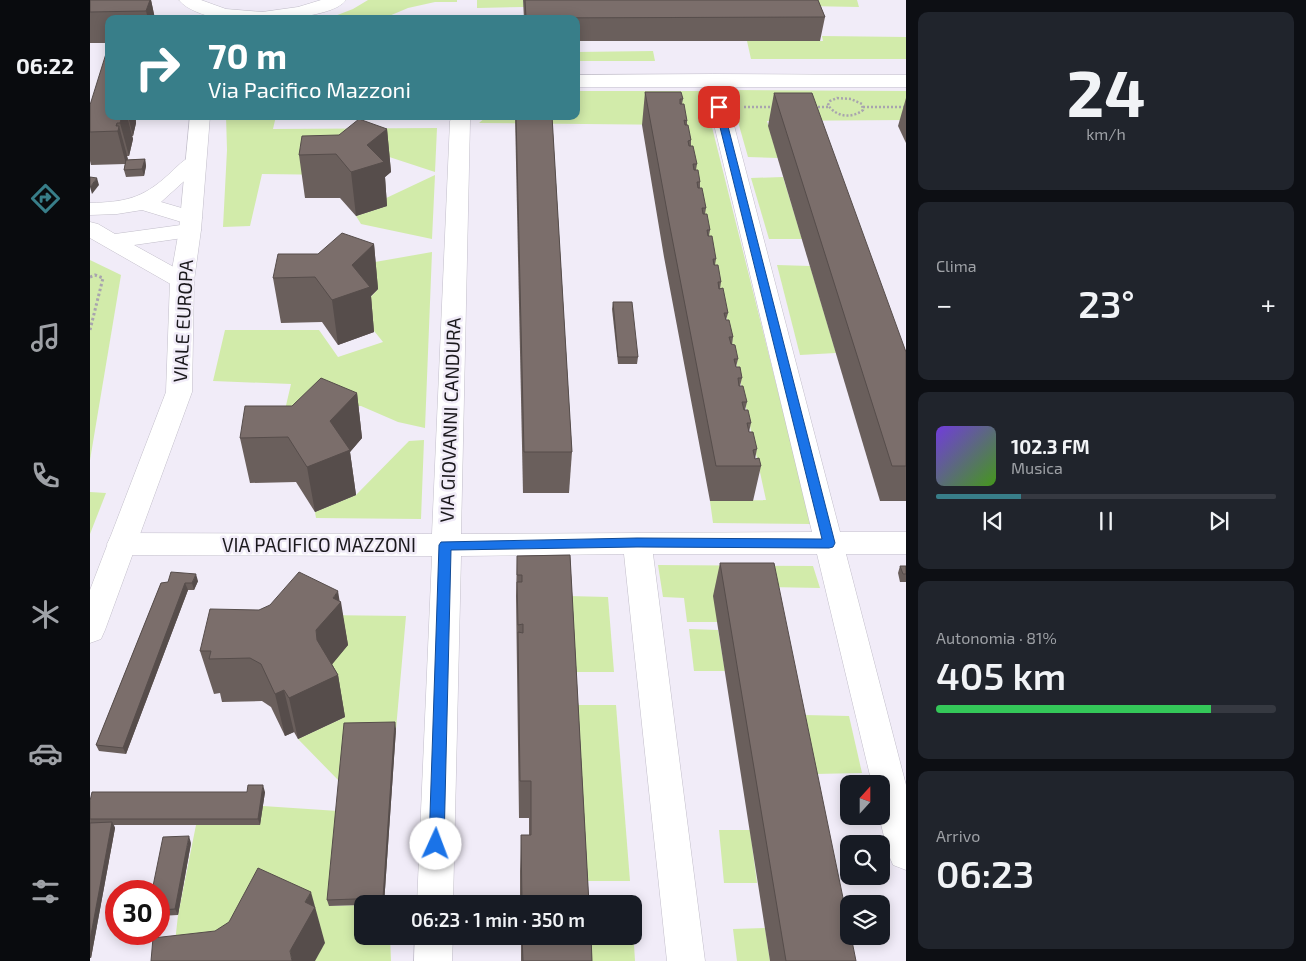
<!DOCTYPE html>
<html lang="it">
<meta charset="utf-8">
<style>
:root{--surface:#171b24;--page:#20242c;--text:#f1f3f6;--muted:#9ea1a6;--line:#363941;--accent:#387e89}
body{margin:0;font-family:"Exo 2",sans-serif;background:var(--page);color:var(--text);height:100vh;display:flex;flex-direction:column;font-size:19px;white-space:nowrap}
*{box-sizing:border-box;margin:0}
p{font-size:16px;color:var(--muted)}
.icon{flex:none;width:28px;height:28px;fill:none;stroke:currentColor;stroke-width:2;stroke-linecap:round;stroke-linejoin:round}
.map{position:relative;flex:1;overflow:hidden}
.panel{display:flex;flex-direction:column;gap:12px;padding:12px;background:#0d0f14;width:400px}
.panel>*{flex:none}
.guide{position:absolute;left:15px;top:15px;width:475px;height:105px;border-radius:10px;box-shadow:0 2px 12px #0003;background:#387e89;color:#fff;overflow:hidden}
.needle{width:32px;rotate:21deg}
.tools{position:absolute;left:750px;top:775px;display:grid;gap:10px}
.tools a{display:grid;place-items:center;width:50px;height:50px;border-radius:10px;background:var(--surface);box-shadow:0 2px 12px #0003;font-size:25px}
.speed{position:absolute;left:15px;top:880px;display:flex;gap:10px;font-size:25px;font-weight:700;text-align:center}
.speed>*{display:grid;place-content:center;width:65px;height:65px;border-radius:50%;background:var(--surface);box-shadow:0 2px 12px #0003;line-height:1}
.speed .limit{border:8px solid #d22;background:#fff;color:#111}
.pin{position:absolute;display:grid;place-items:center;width:42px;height:42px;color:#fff;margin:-21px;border-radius:10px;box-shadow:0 2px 8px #0006}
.me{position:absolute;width:55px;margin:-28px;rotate:2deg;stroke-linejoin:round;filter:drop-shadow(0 0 4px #0008)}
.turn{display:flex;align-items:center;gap:18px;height:105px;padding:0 20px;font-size:22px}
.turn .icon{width:65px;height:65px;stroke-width:2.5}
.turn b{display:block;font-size:35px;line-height:42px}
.big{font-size:38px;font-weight:600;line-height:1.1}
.panel .card{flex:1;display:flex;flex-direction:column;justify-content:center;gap:8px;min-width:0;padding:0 18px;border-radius:10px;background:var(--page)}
.panel .dial{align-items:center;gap:0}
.dial b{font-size:65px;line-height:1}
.song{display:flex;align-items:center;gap:15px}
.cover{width:60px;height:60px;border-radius:8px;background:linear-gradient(135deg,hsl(260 70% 55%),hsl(100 70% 35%))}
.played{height:5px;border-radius:2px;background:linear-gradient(90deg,var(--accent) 25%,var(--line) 25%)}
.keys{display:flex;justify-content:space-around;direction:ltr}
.heat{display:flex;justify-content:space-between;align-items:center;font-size:28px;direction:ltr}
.charge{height:8px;border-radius:4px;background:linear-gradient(90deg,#34c759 81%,var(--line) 0)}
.trip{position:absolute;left:264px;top:895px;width:288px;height:50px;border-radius:10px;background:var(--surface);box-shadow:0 2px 12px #0003;font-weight:600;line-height:50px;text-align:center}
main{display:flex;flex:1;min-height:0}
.dock{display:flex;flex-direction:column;width:90px;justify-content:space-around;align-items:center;background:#090b0e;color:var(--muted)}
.dock .icon{width:35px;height:35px}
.dock .active{color:var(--accent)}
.dock b{font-size:22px;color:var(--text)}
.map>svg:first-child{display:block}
</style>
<main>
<nav class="dock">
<b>06:22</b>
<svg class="icon active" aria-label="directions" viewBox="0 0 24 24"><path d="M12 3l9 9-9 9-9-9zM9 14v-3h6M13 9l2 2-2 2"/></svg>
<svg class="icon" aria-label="music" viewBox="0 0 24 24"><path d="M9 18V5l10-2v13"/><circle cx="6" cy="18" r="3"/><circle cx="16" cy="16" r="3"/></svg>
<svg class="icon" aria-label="phone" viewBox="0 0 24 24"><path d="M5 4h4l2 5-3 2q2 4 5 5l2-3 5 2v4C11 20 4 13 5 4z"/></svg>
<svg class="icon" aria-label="climate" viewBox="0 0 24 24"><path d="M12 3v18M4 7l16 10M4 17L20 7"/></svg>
<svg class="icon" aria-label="car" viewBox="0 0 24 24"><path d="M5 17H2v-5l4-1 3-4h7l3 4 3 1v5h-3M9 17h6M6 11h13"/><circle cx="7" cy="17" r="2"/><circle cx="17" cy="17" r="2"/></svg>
<svg class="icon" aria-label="filters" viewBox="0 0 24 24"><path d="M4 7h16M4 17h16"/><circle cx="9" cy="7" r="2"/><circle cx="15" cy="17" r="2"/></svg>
</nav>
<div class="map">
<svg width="816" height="961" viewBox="0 0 816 961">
<rect width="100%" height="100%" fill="#f1ecf8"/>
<g fill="#d2ebaa">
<polygon points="278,0 367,0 367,2 345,2 318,8 292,19 237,19 263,9"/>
<polygon points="387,0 433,0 434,7 387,8"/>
<polygon points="714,0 767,0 769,7 716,6"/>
<polygon points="732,36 816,37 816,59 661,59 657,41 733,41"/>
<polygon points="563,51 565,61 486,61 486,52"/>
<polygon points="639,90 816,91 816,120 677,121 688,158 658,157"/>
<polygon points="486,91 613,91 721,524 623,523 620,501 676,500 595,125 389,123 397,116 486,116"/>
<polygon points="136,116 186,116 183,129 347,128 345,172 281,151 251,175 172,174 160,226 133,227 137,150"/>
<polygon points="345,175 342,239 271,224 266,216 297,206 292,200"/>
<polygon points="693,177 712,239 679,239 661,178"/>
<polygon points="342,252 335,428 308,422 271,406 239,407 188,440 201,384 123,381 135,330 229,330 248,357 293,342 268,311 288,289 268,265"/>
<polygon points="0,260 31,275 0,460"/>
<polygon points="687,265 720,266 746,353 710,355"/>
<polygon points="334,440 331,519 226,518 225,512 266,495 319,441"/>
<polygon points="0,492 16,493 0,534"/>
<polygon points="568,565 723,566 730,588 679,587 627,622 597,622 594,598 573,597"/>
<polygon points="478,596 518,597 524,672 481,672"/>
<polygon points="230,615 316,616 306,729 256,730 250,782 208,739 255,717 235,683"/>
<polygon points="599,629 628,630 635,671 604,671"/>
<polygon points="483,705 526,705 540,881 492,881"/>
<polygon points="714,715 759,716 772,773 725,774"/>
<polygon points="173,806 248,811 239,906 272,905 272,936 300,936 301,961 83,961 88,915 106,825"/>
<polygon points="629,830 660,830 667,883 634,883"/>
<polygon points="543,928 545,961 496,961 495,936 542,936"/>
<polygon points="675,928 680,961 647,961 643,929"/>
</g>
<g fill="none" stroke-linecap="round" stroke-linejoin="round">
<g stroke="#c2beca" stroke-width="1">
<g id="minor">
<polygon points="623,74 816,75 816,87 634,87 750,532 816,532 816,554 756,554 816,785 816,870 803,865 798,853 789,816 791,816 791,784 782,784 727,554 563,554 615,961 577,961 534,554 371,556 363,904 327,904 342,556 31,555 21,552 17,544 21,536 31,533 342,534 360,121 363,116 383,116 380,121 371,534 722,532 615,87 486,87 486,75"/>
<path d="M105 155 112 157 115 161 112 165 71 202 109 213 112 218 109 223 103 224 108 225 111 230 108 235 100 237 44 245 100 276 104 281 100 286 92 288 84 286 0 238V222L8 224 25 234 98 224 52 210 27 214 0 215V203C34 202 52 199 78 175 86 168 94 158 105 155Z"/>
<polygon points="325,936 363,936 362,961 324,961"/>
</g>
</g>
<g stroke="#c2beca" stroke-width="1">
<g id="secondary">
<path d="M89 0H111L136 9 172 12 208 7 231 0H256C241 21 155 22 131 19 119 17 96 10 89 0Z"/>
<polygon points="100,116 120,116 111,230 104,281 102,392 15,630 11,639 0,643 0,590 76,392 80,281 89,230"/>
</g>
</g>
<g stroke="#a8a4ae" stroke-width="2.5" stroke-dasharray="2 2" stroke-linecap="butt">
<path d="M747 98 761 99 772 104 773 110C762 119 746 117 738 105L740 101Z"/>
<polyline points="654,107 686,107"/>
<polyline points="724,107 738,107"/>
<polyline points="773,107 816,107"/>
</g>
<polyline stroke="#a8a4ae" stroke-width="3" stroke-dasharray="2.5 2.5" stroke-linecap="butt" points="0,277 5,275 13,278 0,330"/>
<use href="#minor" fill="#fff" fill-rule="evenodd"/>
<use href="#secondary" fill="#fff" fill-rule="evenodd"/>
</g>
<g fill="#6a5f5c">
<polygon points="0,0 61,0 65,19 19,19 19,43 0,43"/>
<polygon points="433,0 728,0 735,17 730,41 486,41 486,19 434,19"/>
<polygon points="555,92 593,99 592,104 597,121 597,125 601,140 601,146 607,164 606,170 610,182 610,188 616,208 615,214 620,230 619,236 626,259 625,265 631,282 630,289 638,313 636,320 643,337 642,345 648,359 646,367 652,378 650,386 657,402 655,410 661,423 659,432 667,449 665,459 671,466 663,501 620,501 574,257 552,125"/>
<polygon points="684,93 816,352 816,501 790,501 678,126"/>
<polygon points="816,98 816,143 808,126"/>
<polygon points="0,105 19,116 48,116 47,120 46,120 46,123 43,136 42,136 43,139 39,156 37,156 37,160 55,159 56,166 54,176 36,177 34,170 35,164 1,165 0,161"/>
<polygon points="425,116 462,116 482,452 479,493 433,493"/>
<polygon points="297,129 301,172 295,177 297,206 266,216 250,198 215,198 209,155 249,135"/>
<polygon points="284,244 288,289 281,296 284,332 248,345 232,322 191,323 183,278 228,254"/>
<polygon points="523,302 548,357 547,364 528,364 522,309"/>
<polygon points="267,393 272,438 260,452 266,495 225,512 206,482 160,483 150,438 202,406"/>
<polygon points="480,555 499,904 430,904 430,871 431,835 439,835 439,818 429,818 426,596 427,556"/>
<polygon points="630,563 766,961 680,961 623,596"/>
<polygon points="810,566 816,566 816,582 810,582 808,573"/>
<polygon points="108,581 104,590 98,590 36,754 9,751 6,745 71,583"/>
<polygon points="250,601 258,645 242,664 248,675 255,717 208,739 204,732 195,736 181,707 172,701 132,702 130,693 124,694 110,651 169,610"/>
<polygon points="306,729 294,904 272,904 272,905 239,906 237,900"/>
<polygon points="175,792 170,825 24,825 25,828 1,958 0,958 0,801"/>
<polygon points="101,843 88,915 69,916 69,891"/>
<polygon points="431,936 501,936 502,961 431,961"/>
</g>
<g fill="#564d4b">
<polygon points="60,0 61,0 65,19 58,19 56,11"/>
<polygon points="32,116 37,116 43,139 39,156 30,123"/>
<polygon points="38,116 45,116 46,123 43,136"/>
<polygon points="27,123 28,129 29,126 38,159 36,164 26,126"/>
<polygon points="297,129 301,172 295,177 297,206 266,216 261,172 277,145"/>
<polygon points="55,159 56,166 54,176 52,169"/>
<polygon points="7,178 9,185 2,194 0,187"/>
<polygon points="284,244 288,289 281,296 284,332 248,345 242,300 262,265"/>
<polygon points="267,393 272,438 260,452 266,495 225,512 217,467 240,421"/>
<polygon points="106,574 108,581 104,590 102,583"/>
<polygon points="95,583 98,590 36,754 33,748"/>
<polygon points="248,591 250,603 251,602 258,645 235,673 248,675 255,717 208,739 199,698 227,640 226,630 243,598"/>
<polygon points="194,690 204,732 195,736 185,694"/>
<polygon points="305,722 306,729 294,904 293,898"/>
<polygon points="173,785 175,792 170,825 168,819"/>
<polygon points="22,822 25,828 1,958 0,956 0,940"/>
<polygon points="99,836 101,843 88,915 85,909"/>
<polygon points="221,892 235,943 225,961 202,961 200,951 215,902"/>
</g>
<g fill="#7b6e6b" stroke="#564d4b">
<polygon points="0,0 60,0 56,11 0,12"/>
<polygon points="435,0 728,0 735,17 436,18"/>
<polygon points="19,44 19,116 32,116 30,123 27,123 26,126 29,126 28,131 0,132 0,105"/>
<polygon points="555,92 591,92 593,99 590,99 590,104 594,104 597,121 594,120 595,125 598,125 601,140 598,141 599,146 603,146 607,164 603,164 604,170 608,170 610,182 607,182 608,188 612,188 616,208 612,208 613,214 617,214 620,230 617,230 618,236 622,236 626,259 623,259 624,265 628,265 631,282 628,282 629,289 633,288 638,313 634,313 636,320 639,320 643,337 639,337 641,344 645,345 648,359 644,359 646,367 650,367 652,378 648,378 649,386 653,386 657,402 652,402 654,410 658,410 661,423 657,423 659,432 663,432 667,449 663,450 665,459 669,458 671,466 626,466 579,222"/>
<polygon points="684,93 722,93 816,352 816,466 802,466"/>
<polygon points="426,116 462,116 482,452 434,452"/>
<polygon points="269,119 297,129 277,145 294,162 261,172 246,154 209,155 212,136 249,135"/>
<polygon points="55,159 52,169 34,170 36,160"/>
<polygon points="0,177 7,178 0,187"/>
<polygon points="252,233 284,244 262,265 280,287 242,300 225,277 183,278 188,254 228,254"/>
<polygon points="523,302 542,302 548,357 528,357"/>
<polygon points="231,378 267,393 240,421 260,450 217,467 198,437 150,438 155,406 202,406"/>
<polygon points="480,555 499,904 432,904 431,835 441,835 441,781 430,781 428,632 433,633 433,624 428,625 427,582 432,582 432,575 427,575 427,556"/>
<polygon points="630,563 684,563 759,927 759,936 761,936 766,961 696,961"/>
<polygon points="810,566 816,566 816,574 813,574"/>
<polygon points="81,572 106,574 102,583 95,583 33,748 6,745 71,583 78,582"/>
<polygon points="209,572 248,591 243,598 251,602 226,630 227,640 248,675 199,698 194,690 185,694 171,664 160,658 119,659 121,651 110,651 120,609 169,610 180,605"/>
<polygon points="305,722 293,898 237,900 254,723"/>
<polygon points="158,785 173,785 168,819 0,819 0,801 2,792 157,792"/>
<polygon points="22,822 0,940 0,823"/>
<polygon points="99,836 85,909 69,910 69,891 62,891 73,837"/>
<polygon points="168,868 221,892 215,902 225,907 200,951 202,961 61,961 63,938 125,931 139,922"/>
<polygon points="432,936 501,936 502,961 433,961"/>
</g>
<polygon fill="#1a73e8" stroke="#114b97" points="629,104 633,107 745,543 743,547 739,548 547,547 361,550 354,844 352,849 346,851 341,849 339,844 349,545 351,542 547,538 732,539 625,107"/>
<g text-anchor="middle" stroke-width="5" stroke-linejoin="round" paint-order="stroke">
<g font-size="19" fill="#1b191d" stroke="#f1ecf8">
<text transform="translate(93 321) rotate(-87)" y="7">VIALE EUROPA</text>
<text transform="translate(360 420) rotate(-88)" y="7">VIA GIOVANNI CANDURA</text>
<text x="229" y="552">VIA PACIFICO MAZZONI</text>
</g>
</g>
</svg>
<div class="tools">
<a><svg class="needle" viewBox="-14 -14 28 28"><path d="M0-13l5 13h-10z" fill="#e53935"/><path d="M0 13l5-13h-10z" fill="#9ea1a6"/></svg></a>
<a><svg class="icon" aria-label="search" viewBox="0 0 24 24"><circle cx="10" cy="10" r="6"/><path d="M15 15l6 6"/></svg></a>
<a><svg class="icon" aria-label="layers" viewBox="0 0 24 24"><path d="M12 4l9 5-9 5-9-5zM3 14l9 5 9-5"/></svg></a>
</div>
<div class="speed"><div class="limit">30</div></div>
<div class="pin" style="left:629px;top:107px;background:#d93025"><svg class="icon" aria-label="arrive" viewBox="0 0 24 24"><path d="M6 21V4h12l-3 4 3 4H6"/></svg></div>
<svg class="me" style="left:346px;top:844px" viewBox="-20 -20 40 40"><circle r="19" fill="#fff"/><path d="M0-13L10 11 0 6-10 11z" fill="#1a73e8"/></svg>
<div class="trip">06:23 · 1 min · 350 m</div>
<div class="guide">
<div class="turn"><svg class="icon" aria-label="right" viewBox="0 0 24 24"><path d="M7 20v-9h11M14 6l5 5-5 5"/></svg><div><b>70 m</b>Via Pacifico Mazzoni</div></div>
</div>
</div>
<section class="panel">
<div class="card dial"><b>24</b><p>km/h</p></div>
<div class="card"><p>Clima</p>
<div class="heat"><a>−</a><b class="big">23°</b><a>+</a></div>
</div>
<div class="card">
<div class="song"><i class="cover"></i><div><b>102.3 FM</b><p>Musica</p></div></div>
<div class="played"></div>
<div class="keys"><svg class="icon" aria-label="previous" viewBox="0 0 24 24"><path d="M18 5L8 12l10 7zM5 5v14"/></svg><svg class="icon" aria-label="pause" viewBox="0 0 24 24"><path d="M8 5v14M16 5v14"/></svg><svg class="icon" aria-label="next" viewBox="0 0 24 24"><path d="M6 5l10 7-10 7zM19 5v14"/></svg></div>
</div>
<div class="card"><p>Autonomia · 81%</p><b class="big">405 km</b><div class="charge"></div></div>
<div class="card"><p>Arrivo</p><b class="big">06:23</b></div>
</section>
</main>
